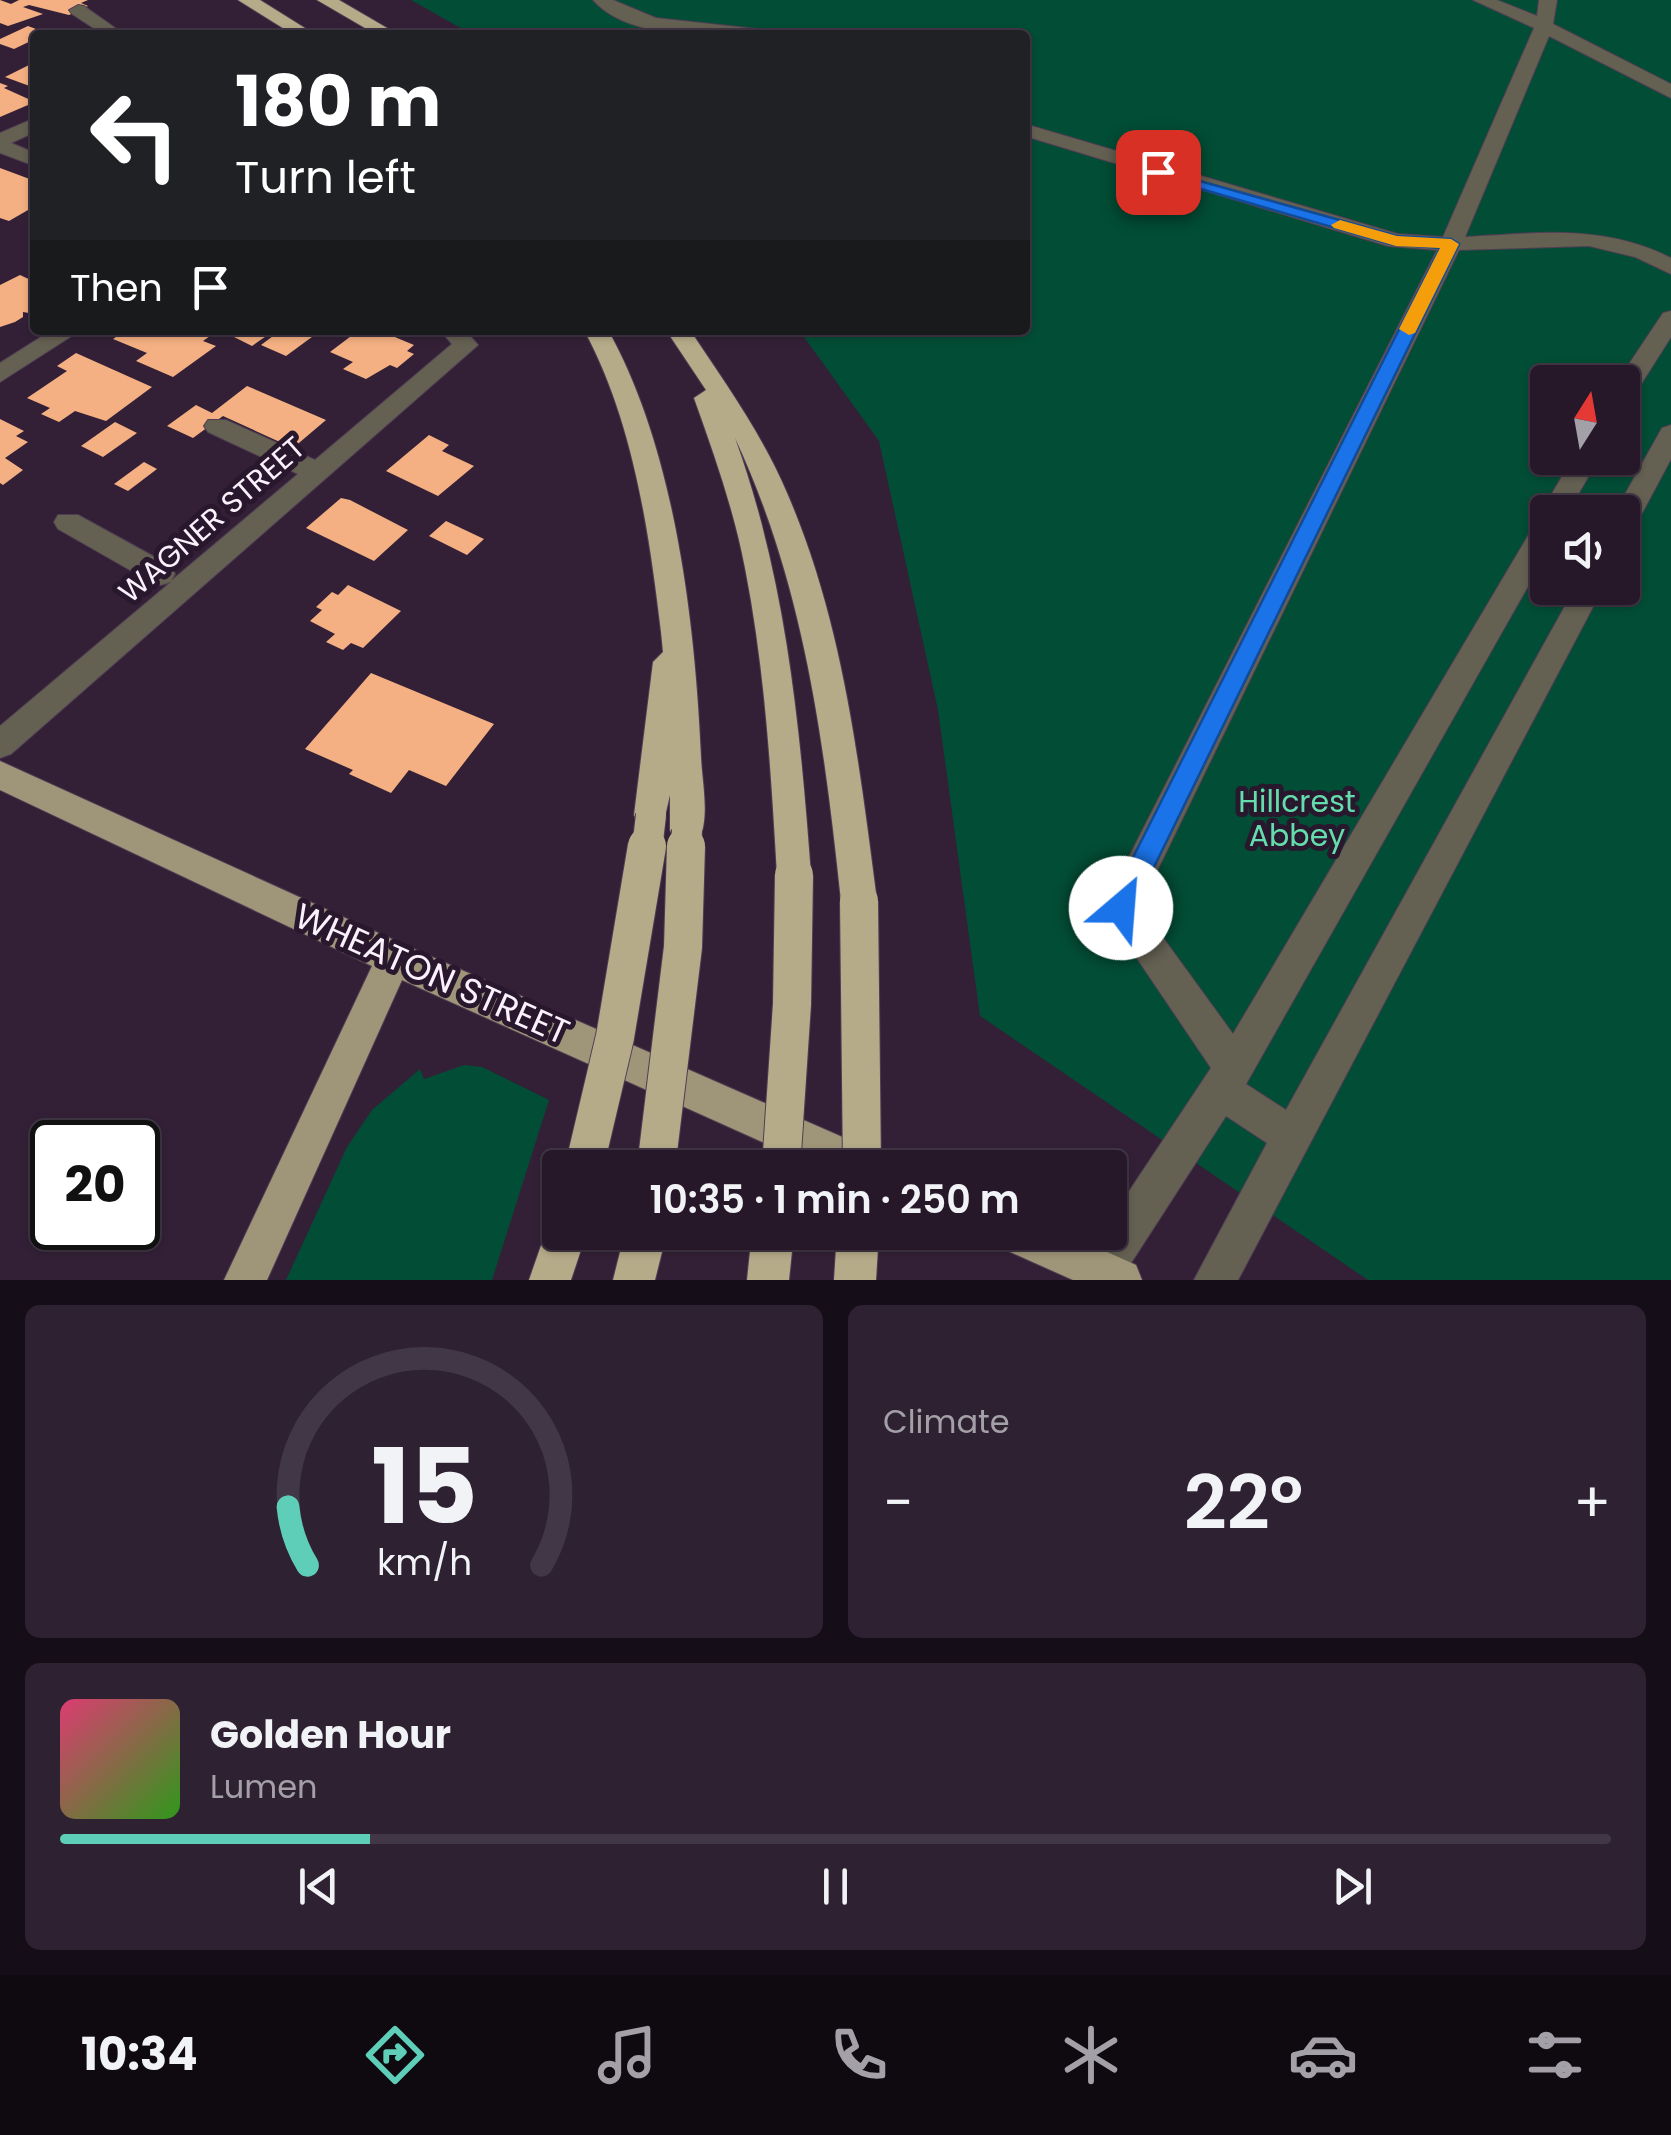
<!DOCTYPE html>
<meta charset="utf-8">
<style>
:root{--surface:#261829;--page:#2e2131;--text:#f1f3f6;--muted:#a4a0a8;--line:#423746;--accent:#5eceb8}
body{margin:0;font-family:Poppins,sans-serif;background:var(--page);color:var(--text);height:100vh;display:flex;flex-direction:column;font-size:38px;white-space:nowrap}
*{box-sizing:border-box;margin:0}
p{font-size:32px;color:var(--muted)}
.icon{flex:none;width:55px;height:55px;fill:none;stroke:currentColor;stroke-width:2;stroke-linecap:round;stroke-linejoin:round}
.map{position:relative;height:1280px;overflow:hidden}
.sheet{display:flex;flex-direction:column;gap:25px;padding:25px;background:#150d17;flex:1}
.sheet>*{flex:none}
.guide{position:absolute;left:30px;top:30px;width:1000px;height:305px;border-radius:10px;box-shadow:0 2px 8px #0004,0 0 0 2px var(--line);background:#202124;color:#fff;overflow:hidden}
.needle{width:65px;rotate:11deg}
.tools{position:absolute;left:1530px;top:365px;display:grid;gap:20px}
.tools a{display:grid;place-items:center;width:110px;height:110px;border-radius:10px;background:var(--surface);box-shadow:0 2px 8px #0004,0 0 0 2px var(--line);font-size:50px}
.speed{position:absolute;left:30px;top:1120px;display:flex;gap:20px;font-size:50px;font-weight:700;text-align:center}
.speed>*{display:grid;place-content:center;width:130px;height:130px;border-radius:50%;background:var(--surface);box-shadow:0 2px 8px #0004,0 0 0 2px var(--line);line-height:1}
.speed .limit{border:5px solid #111;border-radius:15px;background:#fff;color:#111}
.pin{position:absolute;display:grid;place-items:center;width:85px;height:85px;color:#fff;margin:-42px;border-radius:20px;box-shadow:0 5px 15px #0006}
.me{position:absolute;width:110px;margin:-55px;rotate:27deg;stroke-linejoin:round;filter:drop-shadow(0 0 8px #0008)}
.turn{display:flex;align-items:center;gap:35px;height:210px;padding:0 40px;font-size:45px}
.turn .icon{width:130px;height:130px;stroke-width:2.5}
.turn b{display:block;font-size:70px;line-height:85px}
.then{display:flex;align-items:center;height:95px;padding:0 40px;background:#0003;gap:20px;font-size:38px}
.big{font-size:75px;font-weight:600;line-height:1.1}
.sheet .tile{flex:1;display:flex;flex-direction:column;justify-content:center;gap:15px;min-width:0;padding:0 35px;border-radius:15px;background:var(--page)}
.sheet .dial{align-items:center;gap:0}
.dial svg{height:260px;overflow:visible;fill:none;stroke:var(--line);stroke-width:7;stroke-linecap:round;text-anchor:middle}
.dial text{fill:var(--text);stroke:none}
.song{display:flex;align-items:center;gap:30px}
.cover{width:120px;height:120px;border-radius:15px;background:linear-gradient(135deg,hsl(340 70% 55%),hsl(110 70% 35%))}
.played{height:10px;border-radius:5px;background:linear-gradient(90deg,var(--accent) 20%,var(--line) 20%)}
.keys{display:flex;justify-content:space-around;direction:ltr}
.heat{display:flex;justify-content:space-between;align-items:center;font-size:55px;direction:ltr}
.sheet .tiles{flex:1;display:grid;gap:25px;grid-template-columns:1fr 1fr}
.tile:last-child{grid-column:span 2}
.trip{position:absolute;left:542px;top:1150px;width:585px;height:100px;border-radius:10px;background:var(--surface);box-shadow:0 2px 8px #0004,0 0 0 2px var(--line);font-weight:600;line-height:100px;text-align:center}
.tabs{display:flex;height:160px;justify-content:space-around;align-items:center;background:#0f0a10;color:var(--muted)}
.tabs .icon{width:70px;height:70px}
.tabs .current{color:var(--accent)}
.tabs b{font-size:45px;color:var(--text)}
.map>svg:first-child{display:block}
</style>
<div class="map">
<svg width="1671" height="1280" viewBox="0 0 1671 1280">
<rect width="100%" height="100%" fill="#332037"/>
<g fill="#024d35" fill-rule="evenodd">
<path d="M411 0H1671V1280H1368L980 1016 938 710 879 441 799 330H1025V35H473ZM1548 382H1622V458H1548ZM1548 512H1622V588H1548Z"/>
<polygon points="464,1065 482,1067 549,1100 492,1280 286,1280 347,1147 372,1110 420,1069 424,1079"/>
</g>
<g fill="#f4b082">
<polygon points="0,0 11,4 19,0 88,0 81,3 88,6 69,15 29,5 23,7 43,14 8,26 0,23"/>
<polygon points="28,26 52,35 35,35 35,39 14,49 0,44 0,39"/>
<polygon points="31,64 35,65 35,88 5,77"/>
<polygon points="0,83 8,86 4,88 35,102 0,117"/>
<polygon points="0,168 35,181 35,206 9,221 0,218"/>
<polygon points="20,275 35,282 35,314 23,312 23,317 15,322 0,327 0,285"/>
<polygon points="126,330 195,330 210,336 203,341 216,346 173,377 136,361 147,353 113,339"/>
<polygon points="234,330 275,330 252,346 228,334"/>
<polygon points="281,330 307,330 316,334 286,356 261,345"/>
<polygon points="359,330 378,330 414,345 407,351 414,354 397,368 390,365 366,379 343,369 353,362 330,352"/>
<polygon points="76,353 152,387 106,421 75,411 59,422 41,414 50,408 27,398 67,371 57,366"/>
<polygon points="247,386 326,420 293,448 223,416 193,438 167,426 196,405 212,413"/>
<polygon points="0,419 24,431 16,436 28,442 5,458 23,470 3,485 0,483"/>
<polygon points="115,422 137,433 103,457 81,446"/>
<polygon points="429,435 449,445 442,451 474,466 438,496 386,471"/>
<polygon points="144,462 157,469 128,491 114,484"/>
<polygon points="341,498 350,500 408,530 374,561 306,528"/>
<polygon points="446,521 484,539 467,555 429,536"/>
<polygon points="348,585 401,611 363,648 351,643 343,650 326,642 335,634 310,621 322,610 316,607 332,592 338,595"/>
<polygon points="371,673 494,724 446,786 409,770 391,793 349,774 353,770 305,749"/>
</g>
<g fill="none" stroke-linecap="round" stroke-linejoin="round">
<g stroke="#4f3d53" stroke-width="2">
<g id="minor">
<path d="M593 0H613L656 18 766 30 775 35C722 35 631 43 593 0Z"/>
<path d="M1473 0H1497L1537 16 1539 0H1557L1553 24 1671 84V98L1549 36 1465 237C1538 233 1604 224 1671 258V274L1635 257 1589 246 1459 250 1140 906 1233 1034 1538 519 1544 517 1541 512 1573 458H1599L1568 512H1548V551L1246 1084 1286 1110 1575 588H1603L1238 1280H1194L1267 1143 1226 1116 1120 1280H1084L1080 1271 1102 1232H1110V1220L1211 1068 1103 908 1437 250 1388 246 1025 136V124L1398 234 1443 237 1534 28Z"/>
<polygon points="78,5 84,6 125,35 104,35 72,14 69,10"/>
<polygon points="35,118 35,132 11,143 35,153 35,166 0,153 0,133"/>
<polygon points="1671,311 1671,337 1631,400 1622,402 1622,382 1617,382 1663,313"/>
<polygon points="52,330 81,330 0,382 0,363"/>
<polygon points="440,330 465,330 478,345 11,754 0,758 0,726 171,582 161,585 151,582 58,529 54,522 58,515 78,515 171,566 175,574 171,581 298,474 208,432 204,426 208,420 226,420 315,460 452,344"/>
<polygon points="1671,425 1671,459 1632,532 1622,535 1622,512 1615,512 1662,428"/>
</g>
</g>
<g stroke="#4f3d53" stroke-width="2">
<g id="major">
<polygon points="0,761 407,946 881,1154 887,1168 820,1168 402,980 267,1280 224,1280 372,966 0,790"/>
<polygon points="993,1232 1063,1232 1136,1265 1142,1280 1073,1280 999,1247"/>
</g>
</g>
<g stroke="#4f3d53" stroke-width="2">
<g id="highway">
<polygon points="238,0 260,0 316,35 294,35"/>
<polygon points="317,0 339,0 399,35 377,35"/>
<path d="M584 330H608C675 450 695 622 701 757 702 782 710 817 699 840L687 845 675 840 670 830V795L663 825 651 829 639 825 634 815 653 662 663 652 661 632C649 531 633 420 584 330Z"/>
<path d="M666 330H690C725 383 762 434 787 493 843 622 859 763 877 901L871 912 859 917 847 912 841 901C824 741 804 585 735 438 786 579 800 726 811 875L806 886 794 890 782 886 777 875C771 772 765 669 745 568 734 510 714 454 694 398L706 390Z"/>
<polygon points="560,1214 560,1232 587,1232 571,1280 529,1280 551,1217"/>
<polygon points="625,1232 667,1232 655,1280 613,1280"/>
<polygon points="752,1232 794,1232 789,1280 747,1280"/>
<polygon points="837,1232 879,1232 876,1280 834,1280"/>
</g>
</g>
<use href="#minor" fill="#646052" fill-rule="evenodd"/>
<use href="#major" fill="#9f9679" fill-rule="evenodd"/>
<use href="#highway" fill="#b6ab89" fill-rule="evenodd"/>
<g stroke="#4f3d53" stroke-width="32" stroke-linecap="butt">
<g id="highway-bridge-far1">
<polyline points="647,849 651,815"/>
<polyline points="686,849 687,830"/>
</g>
</g>
<g stroke="#4f3d53" stroke-width="40" stroke-linecap="butt">
<g id="highway-bridge">
<polyline points="859,901 862,1168"/>
<polyline points="584,1168 615,1037 647,846"/>
<polyline points="656,1168 683,947 686,846"/>
<polyline points="781,1168 792,1004 794,875"/>
</g>
</g>
<use href="#highway-bridge-far1" stroke="#b6ab89" stroke-width="30"/>
<use href="#highway-bridge" stroke="#b6ab89" stroke-width="38"/>
</g>
<polygon fill="#1a73e8" stroke="#114b97" stroke-width="2.5" points="1153,168 1397,236 1451,239 1459,244 1130,916 1121,920 1112,916 1108,908 1112,899 1440,248 1390,244 1153,175"/>
<polygon fill="#f59e0b" points="1340,220 1397,236 1451,239 1459,244 1415,333 1409,335 1399,329 1440,248 1396,246 1334,228 1331,225"/>
<g text-anchor="middle" stroke-width="10" stroke-linejoin="round" paint-order="stroke">
<g font-size="30" fill="#fbf1fd" stroke="#29172d">
<text transform="translate(212 520) rotate(-41)" y="10">WAGNER STREET</text>
</g>
<g font-size="30" fill="#64ddac" stroke="#29172d">
<text x="1297" y="812">Hillcrest<tspan x="1297" dy="34">Abbey</tspan></text>
</g>
<g font-size="35" fill="#fbf1fd" stroke="#29172d">
<text transform="translate(432 974) rotate(24)" y="12">WHEATON STREET</text>
</g>
</g>
</svg>
<div class="tools">
<a><svg class="needle" viewBox="-14 -14 28 28"><path d="M0-13l5 13h-10z" fill="#e53935"/><path d="M0 13l5-13h-10z" fill="#a4a0a8"/></svg></a>
<a><svg class="icon" aria-label="sound" viewBox="0 0 24 24"><path d="M4 9h4l5-4v14l-5-4H4zM17 9q2 3 0 6"/></svg></a>
</div>
<div class="speed"><div class="limit">20</div></div>
<div class="pin" style="left:1158px;top:172px;background:#d93025"><svg class="icon" aria-label="arrive" viewBox="0 0 24 24"><path d="M6 21V4h12l-3 4 3 4H6"/></svg></div>
<svg class="me" style="left:1121px;top:908px" viewBox="-20 -20 40 40"><circle r="19" fill="#fff"/><path d="M0-13L10 11 0 6-10 11z" fill="#1a73e8"/></svg>
<div class="trip">10:35 · 1 min · 250 m</div>
<div class="guide">
<div class="turn"><svg class="icon" aria-label="left" viewBox="0 0 24 24"><path d="M17 20v-9H6M10 6l-5 5 5 5"/></svg><div><b>180 m</b>Turn left</div></div>
<div class="then">Then<svg class="icon" aria-label="arrive" viewBox="0 0 24 24"><path d="M6 21V4h12l-3 4 3 4H6"/></svg></div>
</div>
</div>
<section class="sheet">
<div class="tiles">
<div class="tile dial"><svg viewBox="0 0 100 80">
<path d="M14 69A42 42 0 1 1 86 69"/>
<path d="M14 69A42 42 0 0 1 8 51" stroke="#5eceb8"/>
<text x="50" y="56" font-size="32" font-weight="700">15</text>
<text x="50" y="72" font-size="11">km/h</text>
</svg></div>
<div class="tile"><p>Climate</p>
<div class="heat"><a>−</a><b class="big">22°</b><a>+</a></div>
</div>
<div class="tile">
<div class="song"><i class="cover"></i><div><b>Golden Hour</b><p>Lumen</p></div></div>
<div class="played"></div>
<div class="keys"><svg class="icon" aria-label="previous" viewBox="0 0 24 24"><path d="M18 5L8 12l10 7zM5 5v14"/></svg><svg class="icon" aria-label="pause" viewBox="0 0 24 24"><path d="M8 5v14M16 5v14"/></svg><svg class="icon" aria-label="next" viewBox="0 0 24 24"><path d="M6 5l10 7-10 7zM19 5v14"/></svg></div>
</div>
</div>
</section>
<nav class="tabs">
<b>10:34</b>
<svg class="icon current" aria-label="directions" viewBox="0 0 24 24"><path d="M12 3l9 9-9 9-9-9zM9 14v-3h6M13 9l2 2-2 2"/></svg>
<svg class="icon" aria-label="music" viewBox="0 0 24 24"><path d="M9 18V5l10-2v13"/><circle cx="6" cy="18" r="3"/><circle cx="16" cy="16" r="3"/></svg>
<svg class="icon" aria-label="phone" viewBox="0 0 24 24"><path d="M5 4h4l2 5-3 2q2 4 5 5l2-3 5 2v4C11 20 4 13 5 4z"/></svg>
<svg class="icon" aria-label="climate" viewBox="0 0 24 24"><path d="M12 3v18M4 7l16 10M4 17L20 7"/></svg>
<svg class="icon" aria-label="car" viewBox="0 0 24 24"><path d="M5 17H2v-5l4-1 3-4h7l3 4 3 1v5h-3M9 17h6M6 11h13"/><circle cx="7" cy="17" r="2"/><circle cx="17" cy="17" r="2"/></svg>
<svg class="icon" aria-label="filters" viewBox="0 0 24 24"><path d="M4 7h16M4 17h16"/><circle cx="9" cy="7" r="2"/><circle cx="15" cy="17" r="2"/></svg>
</nav>
